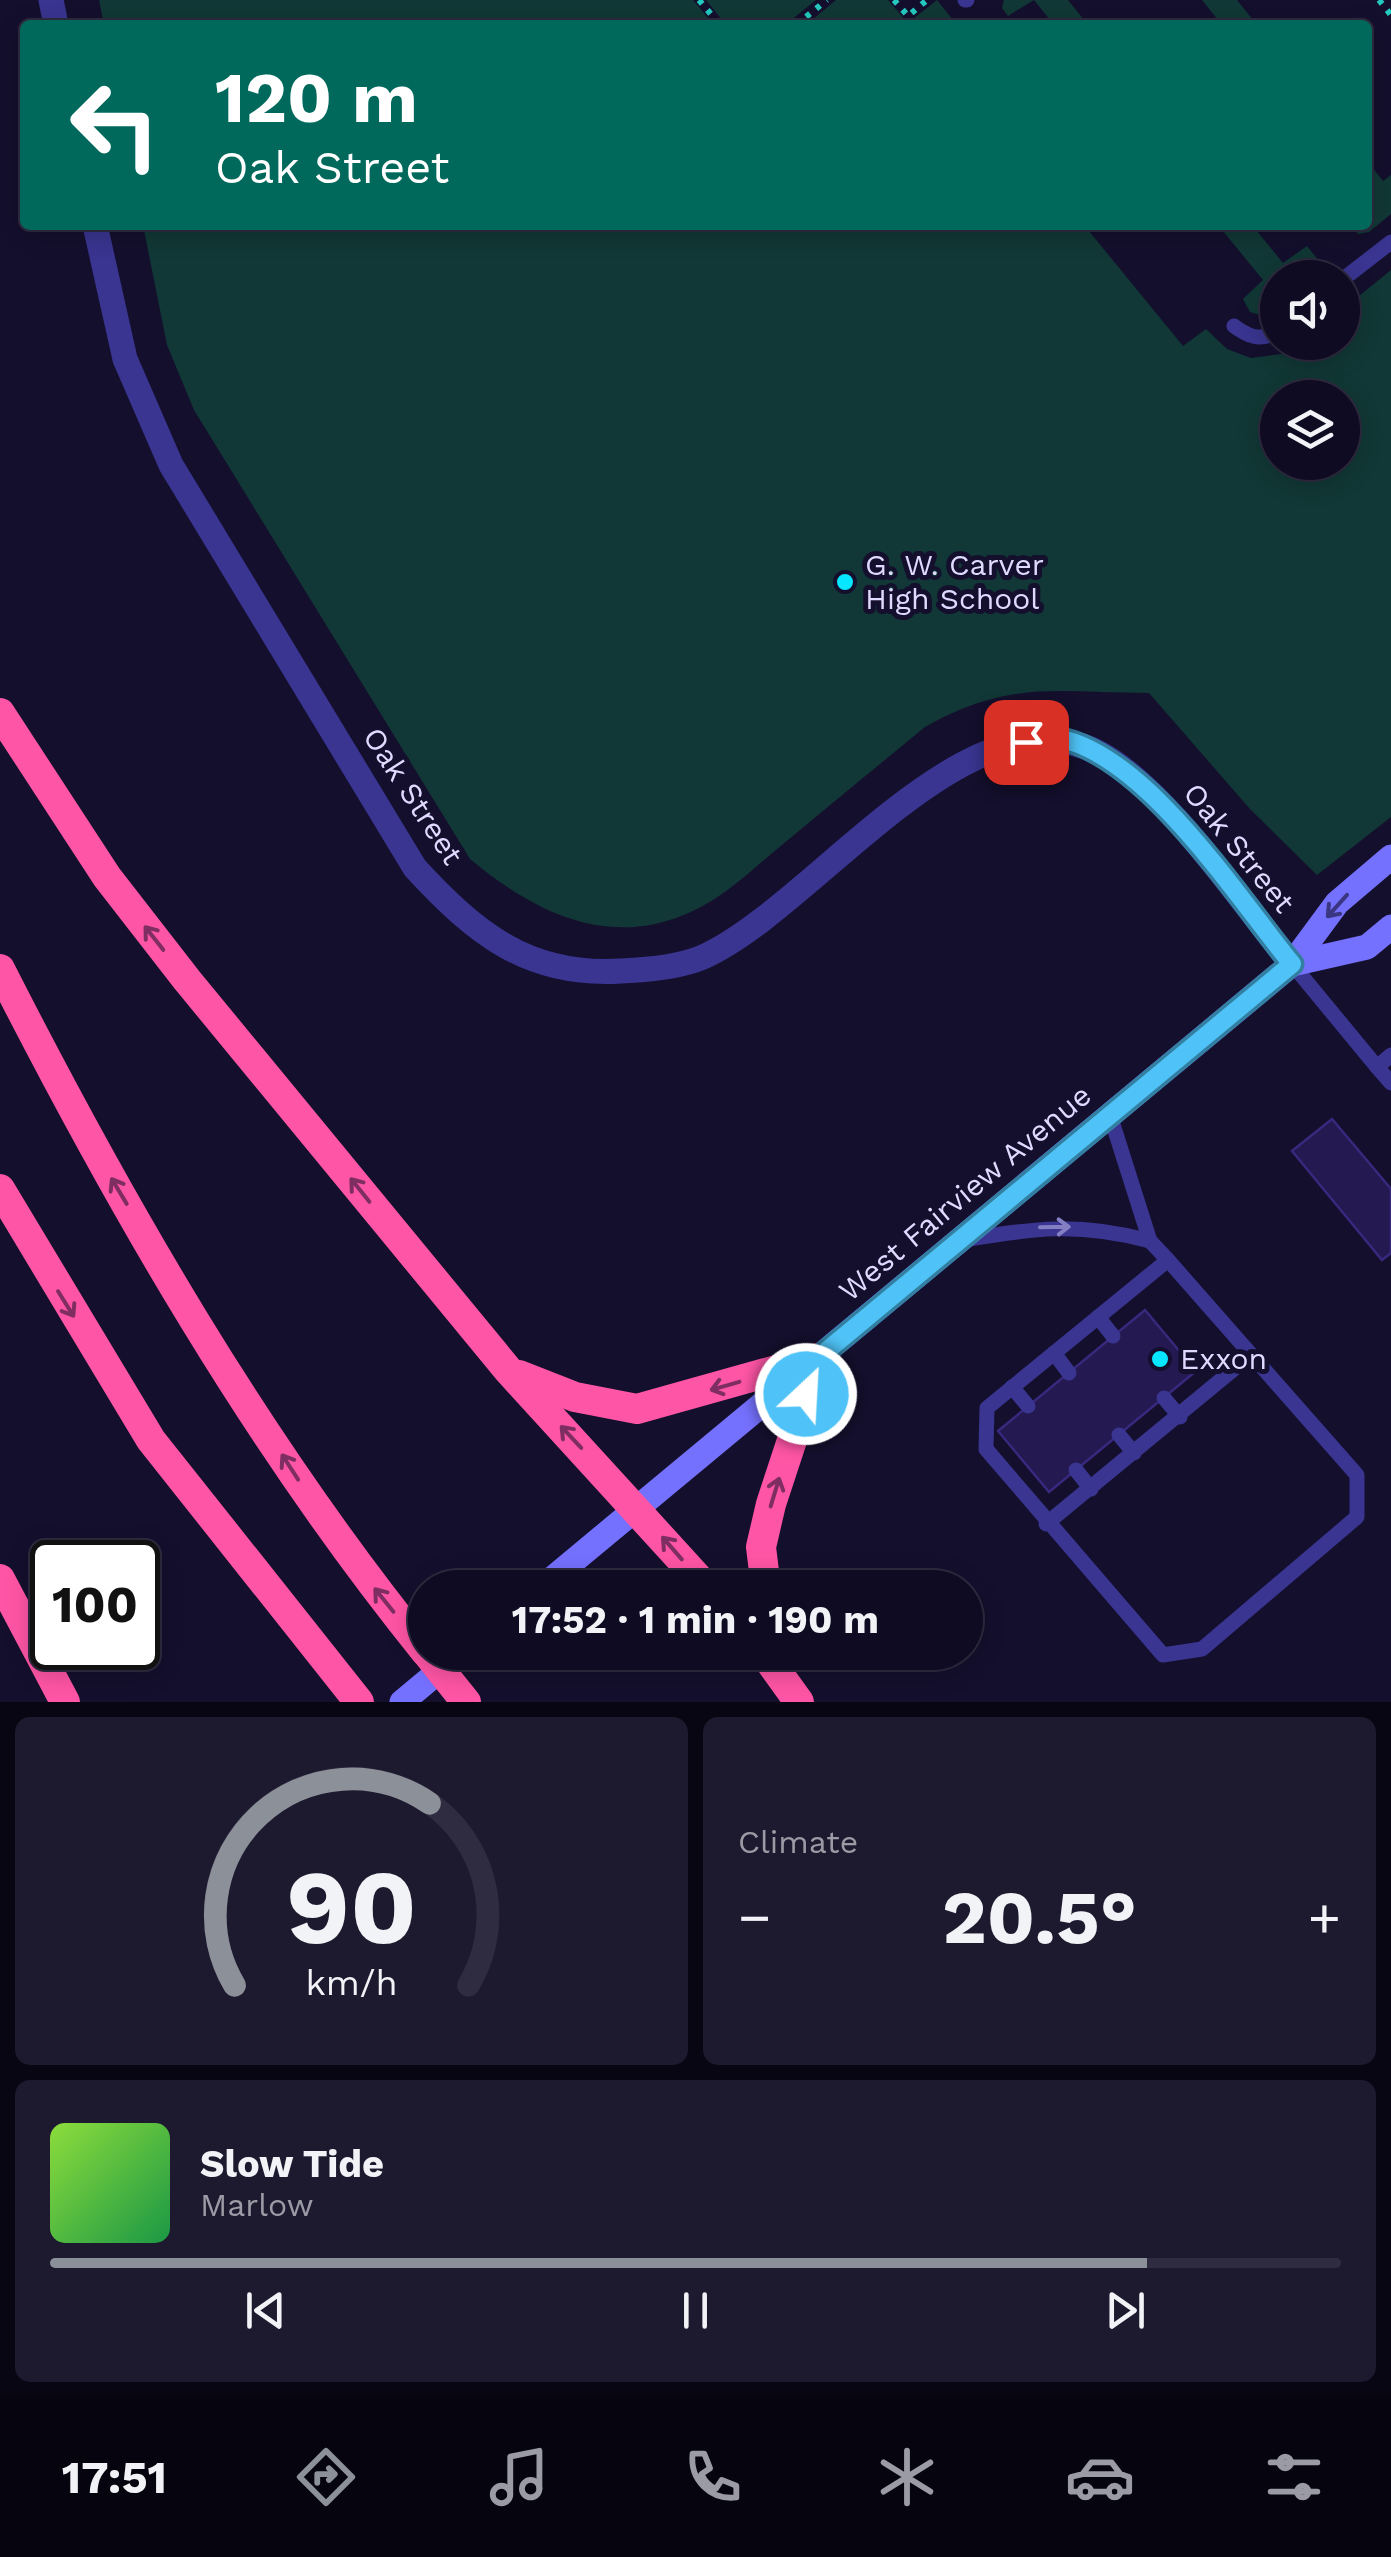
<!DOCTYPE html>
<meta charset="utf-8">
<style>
:root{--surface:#0f0b22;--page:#1d192f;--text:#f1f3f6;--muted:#9b9ba5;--line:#2f2b40;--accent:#8c9099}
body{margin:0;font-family:"Work Sans",sans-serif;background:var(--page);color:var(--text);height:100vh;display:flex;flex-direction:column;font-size:38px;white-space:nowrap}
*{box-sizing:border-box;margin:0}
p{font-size:32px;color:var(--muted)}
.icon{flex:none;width:55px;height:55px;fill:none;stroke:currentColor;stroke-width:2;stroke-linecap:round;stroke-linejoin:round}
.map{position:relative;height:1702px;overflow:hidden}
.sheet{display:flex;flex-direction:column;gap:15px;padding:15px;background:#080613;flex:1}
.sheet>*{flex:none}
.top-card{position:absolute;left:20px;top:20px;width:1352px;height:210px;border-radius:10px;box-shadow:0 5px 25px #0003,0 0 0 2px var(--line);background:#00695c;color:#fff;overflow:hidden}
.tools{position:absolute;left:1260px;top:260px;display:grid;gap:20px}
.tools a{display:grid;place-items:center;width:100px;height:100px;border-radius:50%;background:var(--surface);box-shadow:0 5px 25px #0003,0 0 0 2px var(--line);font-size:50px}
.speed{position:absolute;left:30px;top:1540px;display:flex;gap:20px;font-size:50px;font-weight:700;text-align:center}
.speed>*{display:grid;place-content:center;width:130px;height:130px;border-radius:50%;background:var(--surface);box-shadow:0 5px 25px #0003,0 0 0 2px var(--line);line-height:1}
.speed .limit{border:5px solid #111;border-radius:15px;background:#fff;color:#111}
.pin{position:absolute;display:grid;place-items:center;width:85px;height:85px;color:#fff;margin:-42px;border-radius:20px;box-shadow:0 5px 15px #0006}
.me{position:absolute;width:110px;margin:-55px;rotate:25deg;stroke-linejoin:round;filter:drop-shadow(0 0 8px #0008)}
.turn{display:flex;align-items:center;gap:35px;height:210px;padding:0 30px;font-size:45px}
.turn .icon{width:130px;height:130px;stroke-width:2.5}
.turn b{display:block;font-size:70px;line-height:85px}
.big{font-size:75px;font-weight:700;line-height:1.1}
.sheet .tile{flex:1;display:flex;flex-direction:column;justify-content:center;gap:15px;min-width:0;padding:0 35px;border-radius:15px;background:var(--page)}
.sheet .dial{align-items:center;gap:0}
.dial svg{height:260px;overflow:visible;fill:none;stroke:var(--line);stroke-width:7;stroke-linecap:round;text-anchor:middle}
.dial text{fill:var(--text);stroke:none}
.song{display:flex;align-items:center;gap:30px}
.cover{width:120px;height:120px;border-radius:15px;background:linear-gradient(135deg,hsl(90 70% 55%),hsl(140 70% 35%))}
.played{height:10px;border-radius:5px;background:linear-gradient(90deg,var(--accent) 85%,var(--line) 85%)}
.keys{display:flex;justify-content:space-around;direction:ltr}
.heat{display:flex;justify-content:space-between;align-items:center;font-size:55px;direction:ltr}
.sheet .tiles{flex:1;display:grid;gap:15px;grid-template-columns:1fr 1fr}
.tile:last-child{grid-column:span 2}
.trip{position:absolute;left:408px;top:1570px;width:575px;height:100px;border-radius:50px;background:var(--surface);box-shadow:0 5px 25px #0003,0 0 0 2px var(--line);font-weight:700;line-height:100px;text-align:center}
.dock{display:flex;height:160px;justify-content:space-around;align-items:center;background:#06040e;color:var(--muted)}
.dock .icon{width:70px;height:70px}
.dock .current{color:var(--accent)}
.dock b{font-size:45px;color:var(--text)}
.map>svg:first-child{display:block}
</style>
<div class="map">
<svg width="1391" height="1702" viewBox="0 0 1391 1702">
<rect width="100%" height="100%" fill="#140f2d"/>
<g fill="#113836" fill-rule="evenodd">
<polygon points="99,0 693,0 714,25 104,25"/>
<polygon points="706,0 816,0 785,25 726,25"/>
<polygon points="836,0 888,0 908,23 937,0 957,25 806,25"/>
<polygon points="1004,0 1068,0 1088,25 1054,25 1034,0 1008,16 1002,8"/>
<polygon points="1202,0 1237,0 1257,25 1222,25"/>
<polygon points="1368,162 1383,181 1391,175 1391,214 1369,232 1359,234 1346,225 1368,225"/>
<path d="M143 225H1084L1183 346 1206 329 1227 349 1251 358 1288 353 1301 343 1342 342 1343 309 1391 270V817L1317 875 1250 809 1149 693C1057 693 1009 679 925 727 879 765 833 802 788 840 764 859 741 882 716 898 626 956 543 920 470 859L194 410 167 345ZM1278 398H1342V462H1278Z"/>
<polygon points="1218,225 1252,225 1283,263 1307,246 1319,261 1320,271 1315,277 1278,278 1277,307 1263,316 1250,312 1243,299 1263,280"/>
</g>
<g fill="#241950" stroke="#39287e" stroke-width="2.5">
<polygon points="1332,1119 1391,1189 1391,1253 1382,1260 1292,1151"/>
<polygon points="1145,1310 1196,1371 1049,1492 998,1431"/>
</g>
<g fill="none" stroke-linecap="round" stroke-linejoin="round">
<g stroke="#24c9c0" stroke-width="6" stroke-dasharray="5 8" stroke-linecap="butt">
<polyline points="699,0 720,25"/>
<polyline points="894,0 908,16 927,0"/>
<polyline points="1379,0 1391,15"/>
<polyline points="796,25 827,0"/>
</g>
<g stroke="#393590" stroke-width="15">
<polyline points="965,0 967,0"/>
<polyline points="1342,280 1391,242"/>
<path d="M1234 326C1249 337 1259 341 1278 332"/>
<polyline points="1292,964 1377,1067 1391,1055"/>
<polyline points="1377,1067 1391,1083"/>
<path d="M963 1240C1033 1228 1079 1222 1150 1241L1110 1115"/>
<polyline points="1150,1241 1168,1260 1357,1475 1357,1517 1202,1649 1163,1655 986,1449 987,1408 1168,1260"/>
<polyline points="1098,1317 1113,1336"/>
<polyline points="1054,1353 1069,1373"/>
<polyline points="1012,1387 1028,1406"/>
<polyline points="1164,1398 1180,1417"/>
<polyline points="1119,1435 1134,1453"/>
<polyline points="1076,1470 1091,1489"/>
<polyline points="1046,1524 1251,1355"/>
</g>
<g stroke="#393590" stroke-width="25">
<polyline points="51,0 56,25"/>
<path d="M95 225 125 359 171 465 415 868C475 933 528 977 621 971 646 970 680 967 703 957 815 907 968 684 1099 753 1165 788 1242 903 1292 964"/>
</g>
<g stroke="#7571ff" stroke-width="25">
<polyline points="1292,964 1367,947 1391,927"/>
<polyline points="541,1588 1292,964 1337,903 1391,857"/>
<polyline points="402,1702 462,1652"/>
</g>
<g stroke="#ff55a6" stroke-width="30">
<polyline points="0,713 107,877 187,980 508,1370 707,1588"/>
<path d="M0 969C121 1207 257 1443 425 1651"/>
<polyline points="0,1189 151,1440 359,1702"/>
<polyline points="519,1375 575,1397 637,1409 819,1358"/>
<polyline points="0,1579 65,1702"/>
<polyline points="766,1588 761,1547 771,1504 819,1358"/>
<polyline points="763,1652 799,1702"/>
</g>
<polyline stroke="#ff55a6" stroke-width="30" points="426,1652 466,1702"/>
</g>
<defs><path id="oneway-shaft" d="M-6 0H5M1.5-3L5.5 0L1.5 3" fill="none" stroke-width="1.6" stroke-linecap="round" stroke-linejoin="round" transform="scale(2.5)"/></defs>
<use stroke="#3b3681" href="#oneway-shaft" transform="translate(1337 906) rotate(132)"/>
<g stroke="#7e2e63">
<use href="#oneway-shaft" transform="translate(154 938) rotate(-128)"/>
<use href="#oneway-shaft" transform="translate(360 1190) rotate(-129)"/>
<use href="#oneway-shaft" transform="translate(119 1191) rotate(-121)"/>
<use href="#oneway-shaft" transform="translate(66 1304) rotate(58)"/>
<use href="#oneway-shaft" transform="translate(725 1386) rotate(164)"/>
<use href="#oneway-shaft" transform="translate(571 1437) rotate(-133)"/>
<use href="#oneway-shaft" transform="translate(290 1467) rotate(-123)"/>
<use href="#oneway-shaft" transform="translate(775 1492) rotate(-73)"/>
<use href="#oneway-shaft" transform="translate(672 1548) rotate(-131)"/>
<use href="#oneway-shaft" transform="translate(384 1600) rotate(-129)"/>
</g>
<use stroke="#847fc2" href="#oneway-shaft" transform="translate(1055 1227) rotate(-1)"/>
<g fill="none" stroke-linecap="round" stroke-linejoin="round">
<g stroke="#337fa1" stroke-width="25">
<path id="route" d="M806 1394 818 1358 1292 964C1237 897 1145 753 1057 738 1048 737 1036 741 1026 742"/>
</g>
<use href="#route" stroke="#4fc3f7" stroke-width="18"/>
</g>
<g fill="#06e6ff" stroke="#140f2d" stroke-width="4">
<circle cx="845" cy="582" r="10"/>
<circle cx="1160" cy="1359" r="10"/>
</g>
<g text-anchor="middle" stroke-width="10" stroke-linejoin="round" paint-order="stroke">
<g font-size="30" fill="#dfdaff" stroke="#140f2d" text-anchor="start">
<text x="865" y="575">G. W. Carver<tspan x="865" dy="34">High School</tspan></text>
<text x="1180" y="1369">Exxon</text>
</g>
<g font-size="30" fill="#dfdaff" stroke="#140f2d">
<text transform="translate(413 796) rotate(57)" y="10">Oak Street</text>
<text transform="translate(1239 848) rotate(51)" y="10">Oak Street</text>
<text transform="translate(965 1193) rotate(-40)" y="10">West Fairview Avenue</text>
</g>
</g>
</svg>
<div class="tools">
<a><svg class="icon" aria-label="sound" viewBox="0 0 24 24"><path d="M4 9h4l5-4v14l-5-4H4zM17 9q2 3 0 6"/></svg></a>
<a><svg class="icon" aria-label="layers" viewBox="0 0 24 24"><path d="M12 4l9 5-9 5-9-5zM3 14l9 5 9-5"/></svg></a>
</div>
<div class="speed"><div class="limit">100</div></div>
<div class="pin" style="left:1026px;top:742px;background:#d93025"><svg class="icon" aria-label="arrive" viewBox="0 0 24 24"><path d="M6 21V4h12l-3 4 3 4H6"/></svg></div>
<svg class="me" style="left:806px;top:1394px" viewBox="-20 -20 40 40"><circle r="17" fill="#4fc3f7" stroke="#fff" stroke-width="3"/><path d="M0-11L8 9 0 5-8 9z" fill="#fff"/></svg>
<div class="trip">17:52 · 1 min · 190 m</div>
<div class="top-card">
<div class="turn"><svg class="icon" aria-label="left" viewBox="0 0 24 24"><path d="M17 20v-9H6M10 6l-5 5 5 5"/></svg><div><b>120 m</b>Oak Street</div></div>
</div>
</div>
<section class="sheet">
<div class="tiles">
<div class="tile dial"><svg viewBox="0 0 100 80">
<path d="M14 69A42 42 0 1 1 86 69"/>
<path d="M14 69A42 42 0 0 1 74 13" stroke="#8c9099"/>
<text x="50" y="56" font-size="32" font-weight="700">90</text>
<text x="50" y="72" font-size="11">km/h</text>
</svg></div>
<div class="tile"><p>Climate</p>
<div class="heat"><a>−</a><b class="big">20.5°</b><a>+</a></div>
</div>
<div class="tile">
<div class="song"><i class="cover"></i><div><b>Slow Tide</b><p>Marlow</p></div></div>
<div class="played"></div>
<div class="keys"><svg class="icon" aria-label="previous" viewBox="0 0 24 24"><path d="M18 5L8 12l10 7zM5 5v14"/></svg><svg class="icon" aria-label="pause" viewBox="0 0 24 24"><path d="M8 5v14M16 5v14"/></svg><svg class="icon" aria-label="next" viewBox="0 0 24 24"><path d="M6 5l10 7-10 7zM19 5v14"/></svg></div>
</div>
</div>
</section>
<nav class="dock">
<b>17:51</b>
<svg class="icon current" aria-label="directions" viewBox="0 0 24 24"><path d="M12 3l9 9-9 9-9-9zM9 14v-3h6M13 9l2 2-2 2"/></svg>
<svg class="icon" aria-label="music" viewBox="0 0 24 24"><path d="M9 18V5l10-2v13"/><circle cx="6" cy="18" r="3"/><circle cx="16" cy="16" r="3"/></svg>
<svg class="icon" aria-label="phone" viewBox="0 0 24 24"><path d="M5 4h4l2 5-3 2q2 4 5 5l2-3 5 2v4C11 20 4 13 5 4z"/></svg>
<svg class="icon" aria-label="climate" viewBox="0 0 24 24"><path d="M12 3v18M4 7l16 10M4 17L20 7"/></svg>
<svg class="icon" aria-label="car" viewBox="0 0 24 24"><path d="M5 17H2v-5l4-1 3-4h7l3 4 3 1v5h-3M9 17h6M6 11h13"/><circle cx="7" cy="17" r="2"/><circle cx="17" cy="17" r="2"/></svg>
<svg class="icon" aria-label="filters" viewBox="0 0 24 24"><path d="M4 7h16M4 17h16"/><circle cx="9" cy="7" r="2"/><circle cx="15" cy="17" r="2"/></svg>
</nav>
